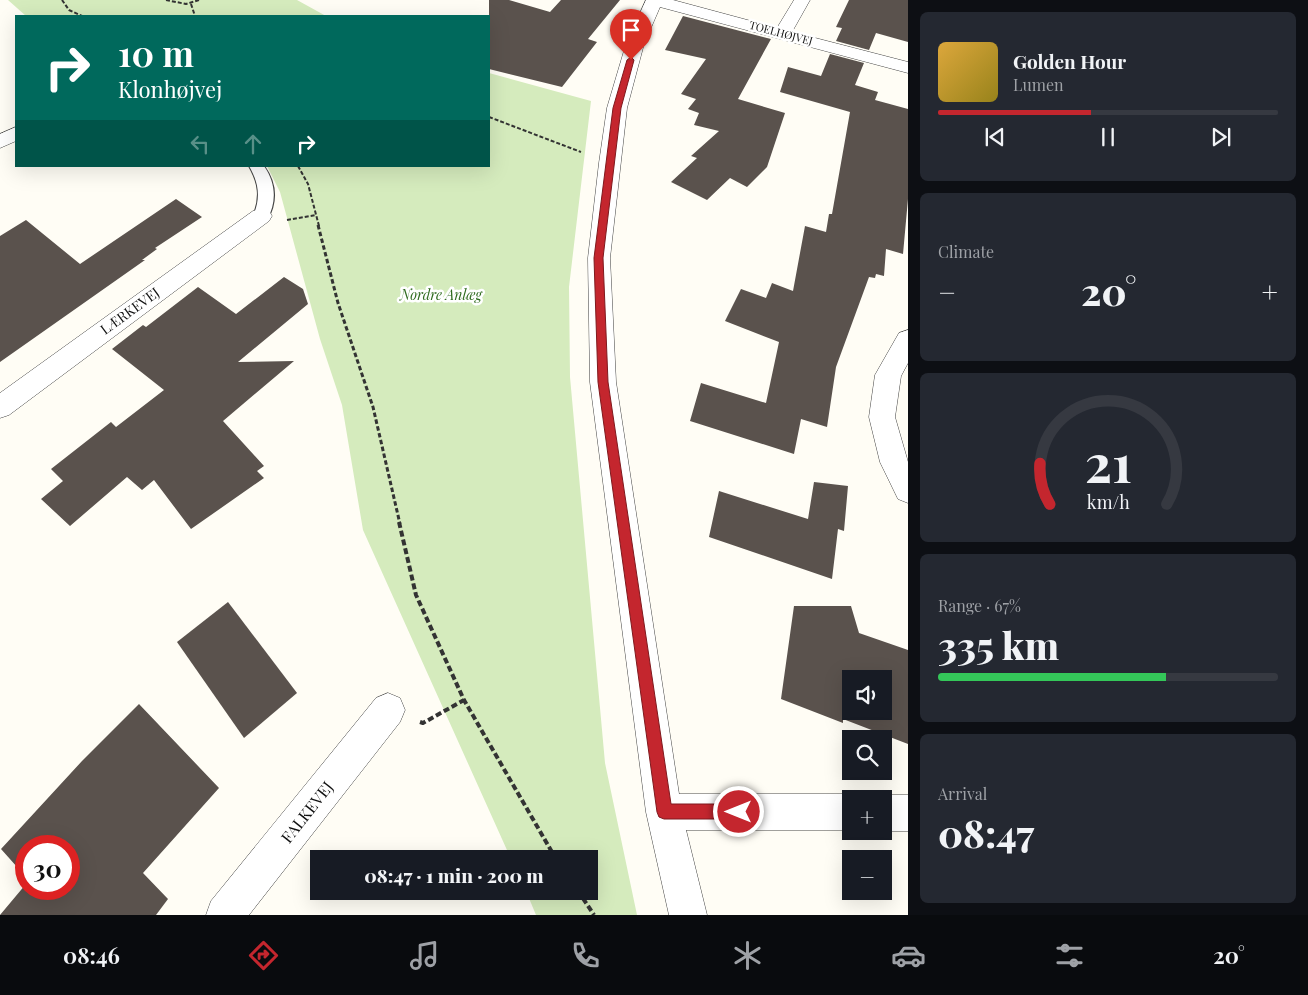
<!DOCTYPE html>
<meta charset="utf-8">
<style>
:root{--surface:#171b24;--page:#242831;--text:#f1f3f6;--muted:#9ea1a6;--line:#363941;--accent:#c4262e}
body{margin:0;font-family:"Playfair Display",serif;background:var(--page);color:var(--text);height:100vh;display:flex;flex-direction:column;font-size:19px;white-space:nowrap}
*{box-sizing:border-box;margin:0}
p{font-size:16px;color:var(--muted)}
.icon{flex:none;width:28px;height:28px;fill:none;stroke:currentColor;stroke-width:2;stroke-linecap:round;stroke-linejoin:round}
.map{position:relative;flex:1;overflow:hidden}
.side{display:flex;flex-direction:column;gap:12px;padding:12px;background:#0d0f14;width:400px}
.side>*{flex:none}
.hud{position:absolute;left:15px;top:15px;width:475px;height:152px;border-radius:0px;box-shadow:0 5px 20px #0002;background:#00695c;color:#fff;overflow:hidden}
.tools{position:absolute;left:842px;top:670px;display:grid;gap:10px}
.tools a{display:grid;place-items:center;width:50px;height:50px;border-radius:0px;background:var(--surface);box-shadow:0 5px 20px #0002;font-size:25px}
.speed{position:absolute;left:15px;top:835px;display:flex;gap:10px;font-size:25px;font-weight:700;text-align:center}
.speed>*{display:grid;place-content:center;width:65px;height:65px;border-radius:50%;background:var(--surface);box-shadow:0 5px 20px #0002;line-height:1}
.speed .limit{border:8px solid #d22;background:#fff;color:#111}
.pin{position:absolute;display:grid;place-items:center;width:42px;height:42px;color:#fff;margin:-51px -21px;border-radius:50% 50% 50% 0;rotate:-45deg;box-shadow:0 0 5px #0007}
.pin .icon{rotate:45deg}
.me{position:absolute;width:55px;margin:-28px;rotate:270deg;stroke-linejoin:round;filter:drop-shadow(0 0 4px #0008)}
.turn{display:flex;align-items:center;gap:18px;height:105px;padding:0 20px;font-size:22px}
.turn .icon{width:65px;height:65px;stroke-width:2.5}
.turn b{display:block;font-size:35px;line-height:42px}
.lanes{display:flex;align-items:center;height:48px;padding:0 20px;background:#0003;justify-content:center;gap:25px;direction:ltr}
.lanes .off{opacity:.35}
.big{font-size:38px;font-weight:800;line-height:1.1}
.side .card{flex:1;display:flex;flex-direction:column;justify-content:center;gap:8px;min-width:0;padding:0 18px;border-radius:8px;background:var(--page)}
.side .dial{align-items:center;gap:0}
.dial svg{height:130px;overflow:visible;fill:none;stroke:var(--line);stroke-width:7;stroke-linecap:round;text-anchor:middle}
.dial text{fill:var(--text);stroke:none}
.song{display:flex;align-items:center;gap:15px}
.cover{width:60px;height:60px;border-radius:8px;background:linear-gradient(135deg,hsl(40 70% 55%),hsl(50 70% 35%))}
.played{height:5px;border-radius:2px;background:linear-gradient(90deg,var(--accent) 45%,var(--line) 45%)}
.keys{display:flex;justify-content:space-around;direction:ltr}
.heat{display:flex;justify-content:space-between;align-items:center;font-size:28px;direction:ltr}
.charge{height:8px;border-radius:4px;background:linear-gradient(90deg,#34c759 67%,var(--line) 0)}
.trip{position:absolute;left:310px;top:850px;width:288px;height:50px;border-radius:0px;background:var(--surface);box-shadow:0 5px 20px #0002;font-weight:800;line-height:50px;text-align:center}
.tabs{display:flex;height:80px;justify-content:space-around;align-items:center;background:#090b0e;color:var(--muted)}
.tabs .icon{width:35px;height:35px}
.tabs .active{color:var(--accent)}
.tabs b{font-size:22px;color:var(--text)}
main{display:flex;flex:1;min-height:0}
.map>svg:first-child{display:block}
</style>
<main>
<div class="map">
<svg width="908" height="915" viewBox="0 0 908 915">
<rect width="100%" height="100%" fill="#fffdf5"/>
<g fill="#d5ebbd">
<polygon points="8,0 297,0 326,16 26,16"/>
<polygon points="489,73 591,101 569,287 570,377 605,763 637,915 536,915 526,891 589,891 589,859 511,859 363,530 342,405 320,339 280,192 267,166 489,166"/>
</g>
<g fill="#5a524d" fill-rule="evenodd">
<polygon points="489,0 509,0 550,12 561,0 620,0 588,39 597,42 562,87 489,69"/>
<polygon points="849,0 908,0 908,42 876,33 869,50 836,41 842,28 836,27"/>
<polygon points="683,16 771,39 738,99 785,113 767,167 747,187 730,178 707,200 671,182 697,158 691,156 719,131 694,125 699,113 688,109 696,99 681,94 706,59 665,50"/>
<polygon points="830,54 864,63 855,85 878,92 875,100 908,109 908,199 903,254 886,249 884,276 876,274 875,278 869,277 836,367 827,427 801,419 794,454 690,421 701,383 766,403 779,342 725,321 741,289 766,298 772,283 793,291 805,226 826,232 829,214 832,214 850,112 780,92 788,67 821,76"/>
<polygon points="176,199 202,217 155,248 157,249 142,260 145,260 0,362 0,236 26,220 80,264"/>
<polygon points="284,277 303,289 308,304 238,362 294,361 223,421 264,466 257,471 264,478 191,529 154,480 142,490 127,477 70,526 41,499 63,481 51,469 111,422 116,427 164,390 112,349 143,325 146,327 198,287 236,314"/>
<polygon points="814,482 848,486 844,531 838,529 832,579 709,537 719,491 808,519"/>
<polygon points="228,602 297,693 244,738 177,642"/>
<path d="M794 606H851L859 633 908 650V744L843 719V723L781 699ZM851 679H884V711H851Z"/>
<polygon points="139,704 219,788 143,873 168,899 156,915 0,915 26,884 26,889 69,889 69,846 26,846 26,877 1,849 82,761"/>
</g>
<g fill="none" stroke-linecap="round" stroke-linejoin="round">
<g stroke="#444" stroke-width="2">
<path id="service" d="M249 166H264C276 183 277 202 267 220H255L253 216C261 198 259 183 249 166Z"/>
</g>
<g stroke="#444" stroke-width="1">
<g id="minor">
<polygon points="646,0 673,0 777,28 794,0 810,0 792,32 908,62 908,73 660,7 644,44 627,108 610,258 616,382 679,794 851,794 862,799 851,799 851,830 686,830 707,915 669,915 646,812 590,382 588,258 599,163 607,108 626,44"/>
<polygon points="16,127 16,141 0,148 0,134"/>
<polygon points="261,209 269,211 272,216 269,221 9,415 0,418 0,393 253,211"/>
<polygon points="908,330 908,363 901,376 895,417 908,462 908,503 898,499 880,462 869,417 875,375 899,333"/>
<polygon points="388,693 400,698 405,710 400,722 249,915 206,915 211,901 376,698"/>
<polygon points="884,795 908,795 908,831 884,831 884,799 875,799"/>
</g>
</g>
<g stroke="#333" stroke-width="2" stroke-dasharray="4 2" stroke-linecap="butt">
<polyline points="62,0 69,10 82,16"/>
<polyline points="166,0 186,4 199,0"/>
<polyline points="191,4 195,16"/>
<polyline points="489,117 581,152"/>
<polyline points="298,166 308,184 319,226"/>
<polyline points="287,220 316,215"/>
</g>
<polyline stroke="#333" stroke-width="3" stroke-dasharray="4.5 2.5" stroke-linecap="butt" points="318,225 338,303 373,407 400,524"/>
<g stroke="#333" stroke-width="4" stroke-dasharray="6 3" stroke-linecap="butt">
<polyline points="399,522 416,595 464,700 556,859"/>
<polyline points="420,722 423,723 464,700"/>
<polyline points="578,891 594,915"/>
</g>
<use href="#service" fill="#fff" fill-rule="evenodd"/>
<use href="#minor" fill="#fff" fill-rule="evenodd"/>
</g>
<polygon fill="#c4262e" stroke="#7f191e" points="631,57 634,60 621,108 603,258 608,382 671,804 739,804 744,807 747,812 744,817 739,819 664,819 659,817 657,812 598,382 594,258 613,108 627,60"/>
<g text-anchor="middle" stroke-width="5" stroke-linejoin="round" paint-order="stroke">
<g font-size="11" fill="#111" stroke="#fff">
<text transform="translate(781 33) rotate(15)" y="4">TOELHØJVEJ</text>
</g>
<g font-size="14" font-style="italic" fill="#2f6b1f" stroke="#fff">
<text x="441" y="300">Nordre Anlæg</text>
</g>
<g font-size="14" fill="#111" stroke="#fff">
<text transform="translate(130 311) rotate(-36)" y="5">LÆRKEVEJ</text>
</g>
<g font-size="16" fill="#111" stroke="#fff">
<text transform="translate(307 812) rotate(-52)" y="6">FALKEVEJ</text>
</g>
</g>
</svg>
<div class="tools">
<a><svg class="icon" aria-label="sound" viewBox="0 0 24 24"><path d="M4 9h4l5-4v14l-5-4H4zM17 9q2 3 0 6"/></svg></a>
<a><svg class="icon" aria-label="search" viewBox="0 0 24 24"><circle cx="10" cy="10" r="6"/><path d="M15 15l6 6"/></svg></a>
<a>+</a>
<a>−</a>
</div>
<div class="speed"><div class="limit">30</div></div>
<div class="pin" style="left:631px;top:60px;background:#d93025"><svg class="icon" aria-label="arrive" viewBox="0 0 24 24"><path d="M6 21V4h12l-3 4 3 4H6"/></svg></div>
<svg class="me" style="left:739px;top:812px" viewBox="-20 -20 40 40"><circle r="17" fill="#c4262e" stroke="#fff" stroke-width="3"/><path d="M0-11L8 9 0 5-8 9z" fill="#fff"/></svg>
<div class="trip">08:47 · 1 min · 200 m</div>
<div class="hud">
<div class="turn"><svg class="icon" aria-label="right" viewBox="0 0 24 24"><path d="M7 20v-9h11M14 6l5 5-5 5"/></svg><div><b>10 m</b>Klonhøjvej</div></div>
<div class="lanes"><svg class="icon off" aria-label="left" viewBox="0 0 24 24"><path d="M17 20v-9H6M10 6l-5 5 5 5"/></svg><svg class="icon off" aria-label="ahead" viewBox="0 0 24 24"><path d="M12 20V5M6 11l6-6 6 6"/></svg><svg class="icon" aria-label="right" viewBox="0 0 24 24"><path d="M7 20v-9h11M14 6l5 5-5 5"/></svg></div>
</div>
</div>
<section class="side">
<div class="card">
<div class="song"><i class="cover"></i><div><b>Golden Hour</b><p>Lumen</p></div></div>
<div class="played"></div>
<div class="keys"><svg class="icon" aria-label="previous" viewBox="0 0 24 24"><path d="M18 5L8 12l10 7zM5 5v14"/></svg><svg class="icon" aria-label="pause" viewBox="0 0 24 24"><path d="M8 5v14M16 5v14"/></svg><svg class="icon" aria-label="next" viewBox="0 0 24 24"><path d="M6 5l10 7-10 7zM19 5v14"/></svg></div>
</div>
<div class="card"><p>Climate</p>
<div class="heat"><a>−</a><b class="big">20°</b><a>+</a></div>
</div>
<div class="card dial"><svg viewBox="0 0 100 80">
<path d="M14 69A42 42 0 1 1 86 69"/>
<path d="M14 69A42 42 0 0 1 8 44" stroke="#c4262e"/>
<text x="50" y="56" font-size="32" font-weight="700">21</text>
<text x="50" y="72" font-size="11">km/h</text>
</svg></div>
<div class="card"><p>Range · 67%</p><b class="big">335 km</b><div class="charge"></div></div>
<div class="card"><p>Arrival</p><b class="big">08:47</b></div>
</section>
</main>
<nav class="tabs">
<b>08:46</b>
<svg class="icon active" aria-label="directions" viewBox="0 0 24 24"><path d="M12 3l9 9-9 9-9-9zM9 14v-3h6M13 9l2 2-2 2"/></svg>
<svg class="icon" aria-label="music" viewBox="0 0 24 24"><path d="M9 18V5l10-2v13"/><circle cx="6" cy="18" r="3"/><circle cx="16" cy="16" r="3"/></svg>
<svg class="icon" aria-label="phone" viewBox="0 0 24 24"><path d="M5 4h4l2 5-3 2q2 4 5 5l2-3 5 2v4C11 20 4 13 5 4z"/></svg>
<svg class="icon" aria-label="climate" viewBox="0 0 24 24"><path d="M12 3v18M4 7l16 10M4 17L20 7"/></svg>
<svg class="icon" aria-label="car" viewBox="0 0 24 24"><path d="M5 17H2v-5l4-1 3-4h7l3 4 3 1v5h-3M9 17h6M6 11h13"/><circle cx="7" cy="17" r="2"/><circle cx="17" cy="17" r="2"/></svg>
<svg class="icon" aria-label="filters" viewBox="0 0 24 24"><path d="M4 7h16M4 17h16"/><circle cx="9" cy="7" r="2"/><circle cx="15" cy="17" r="2"/></svg>
<b>20°</b>
</nav>
